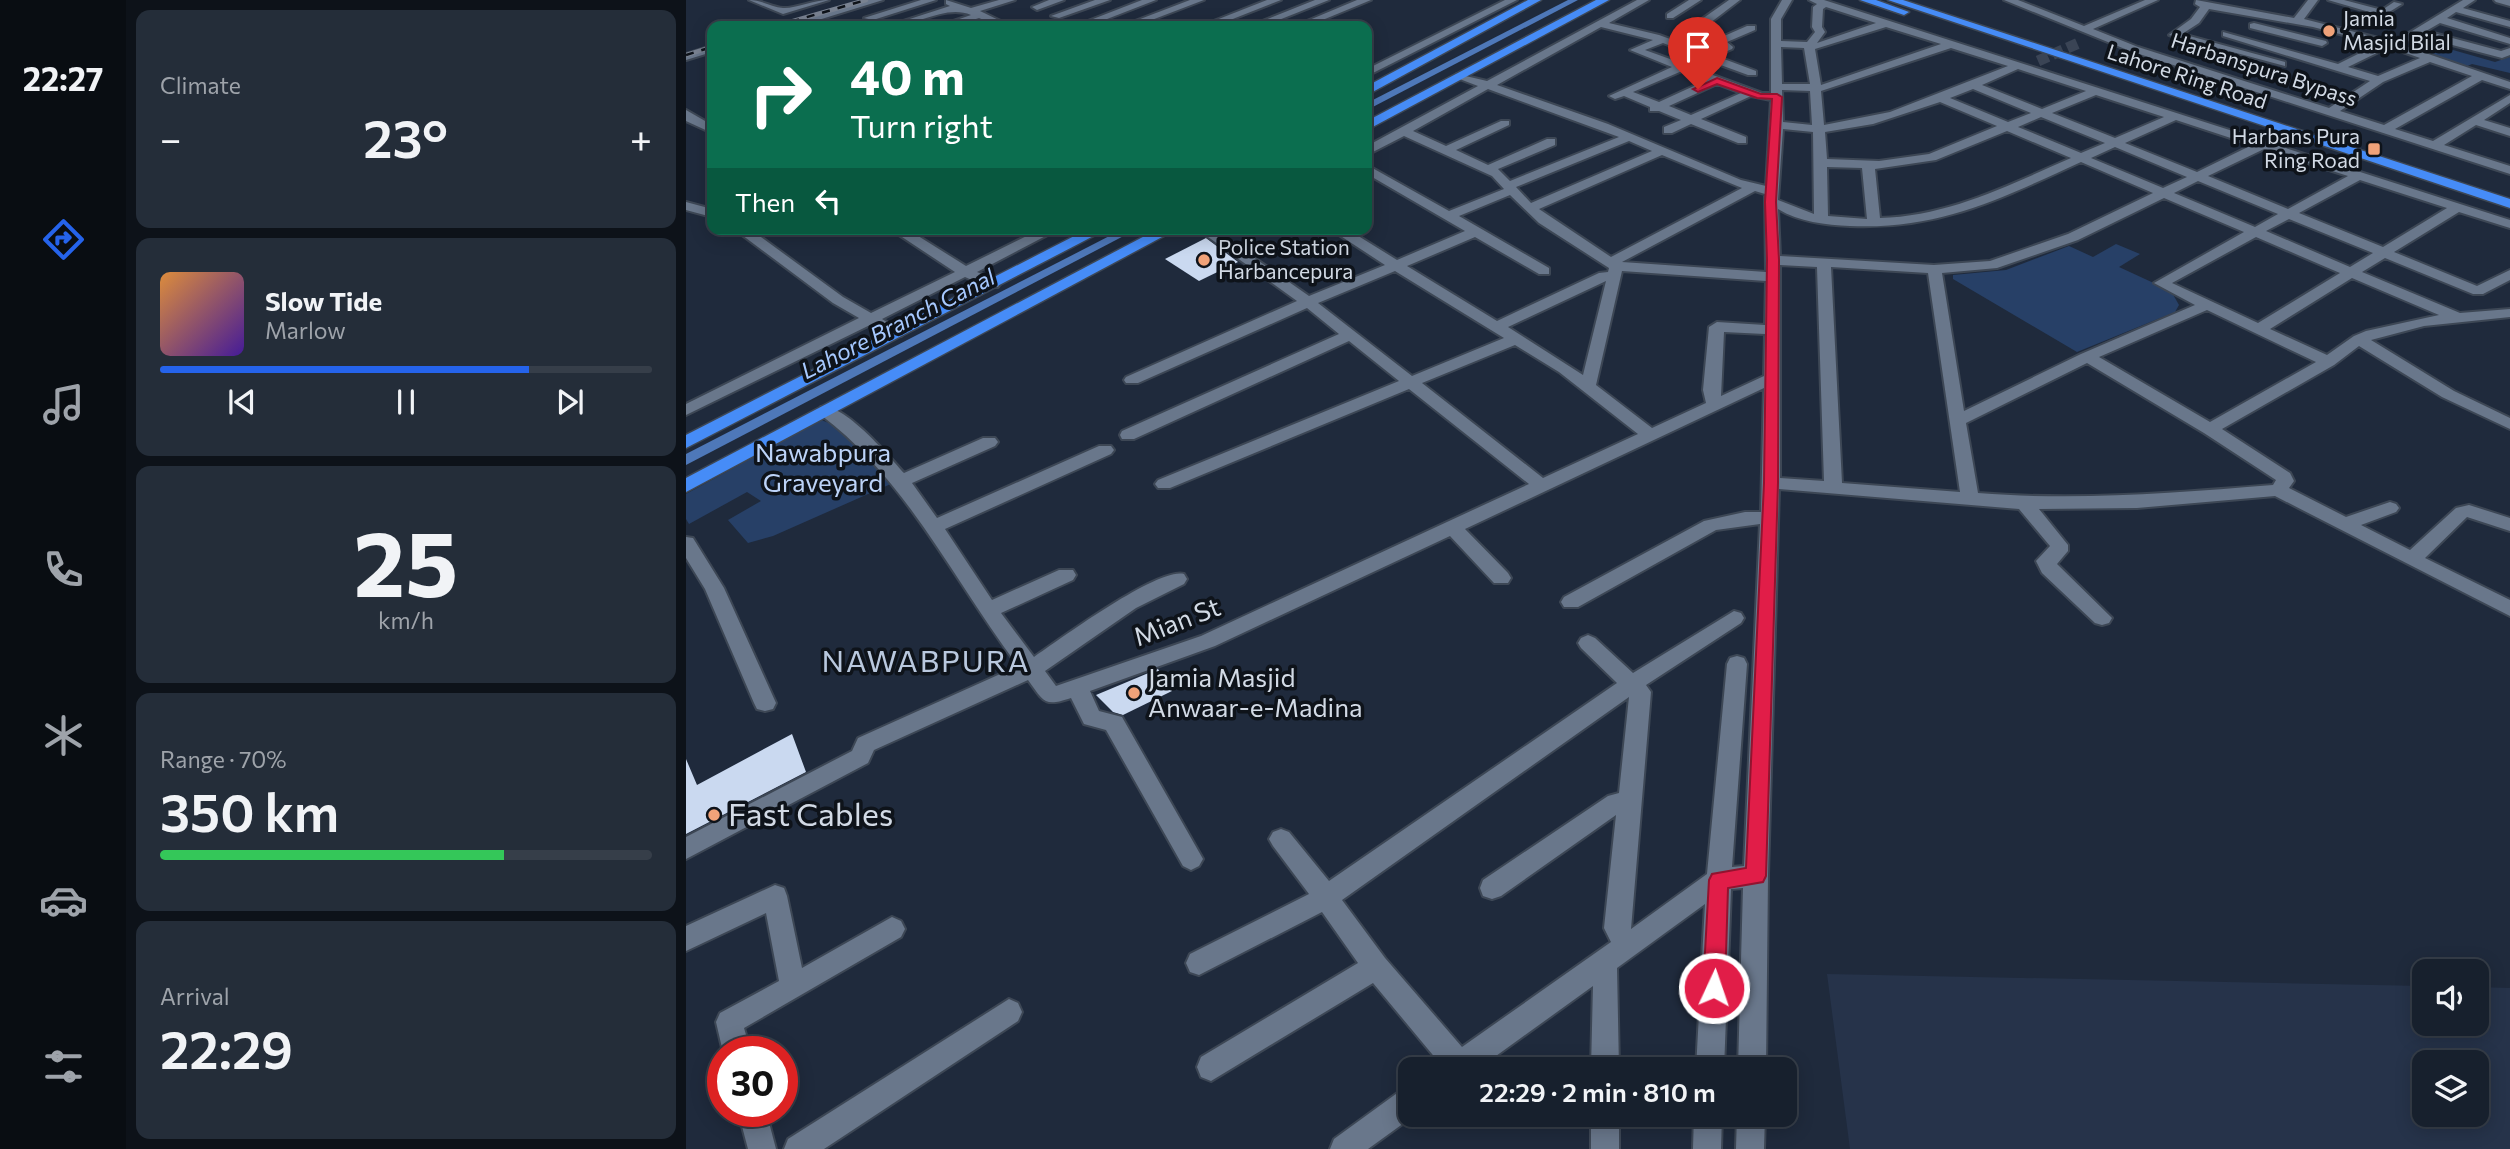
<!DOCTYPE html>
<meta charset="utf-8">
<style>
:root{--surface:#17202d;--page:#242d39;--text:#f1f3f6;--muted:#9ea3aa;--line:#363e49;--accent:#2563eb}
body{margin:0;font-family:Commissioner,sans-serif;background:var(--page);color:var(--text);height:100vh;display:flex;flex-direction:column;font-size:26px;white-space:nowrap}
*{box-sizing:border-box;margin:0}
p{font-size:23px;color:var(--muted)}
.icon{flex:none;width:38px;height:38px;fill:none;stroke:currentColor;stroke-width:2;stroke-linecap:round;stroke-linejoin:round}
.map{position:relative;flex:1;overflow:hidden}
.drawer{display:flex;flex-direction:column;gap:10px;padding:10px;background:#0d1219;width:560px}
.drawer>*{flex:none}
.top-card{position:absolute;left:21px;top:21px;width:665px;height:214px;border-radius:14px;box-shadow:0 4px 18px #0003,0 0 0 2px var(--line);background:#0b6e4f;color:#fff;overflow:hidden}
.controls{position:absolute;left:1726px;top:959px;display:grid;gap:14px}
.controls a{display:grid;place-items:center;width:77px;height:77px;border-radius:14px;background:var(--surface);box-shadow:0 4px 18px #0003,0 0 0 2px var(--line);font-size:35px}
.speed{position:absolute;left:21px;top:1036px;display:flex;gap:14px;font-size:35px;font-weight:700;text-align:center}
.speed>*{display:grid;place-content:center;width:91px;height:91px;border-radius:50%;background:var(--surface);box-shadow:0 4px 18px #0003,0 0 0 2px var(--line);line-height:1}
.speed .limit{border:10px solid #d22;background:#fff;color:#111}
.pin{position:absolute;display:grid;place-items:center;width:60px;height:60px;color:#fff;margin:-72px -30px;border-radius:50% 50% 50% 0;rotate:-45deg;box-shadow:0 0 7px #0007}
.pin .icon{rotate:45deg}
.me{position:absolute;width:77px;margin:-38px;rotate:3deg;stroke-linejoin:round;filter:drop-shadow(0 0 5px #0008)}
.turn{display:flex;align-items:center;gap:24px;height:147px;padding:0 28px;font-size:32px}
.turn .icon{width:91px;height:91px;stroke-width:2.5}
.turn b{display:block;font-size:49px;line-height:60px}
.then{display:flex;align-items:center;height:66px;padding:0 28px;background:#0003;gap:14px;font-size:26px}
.big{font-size:52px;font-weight:600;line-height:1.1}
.drawer .card{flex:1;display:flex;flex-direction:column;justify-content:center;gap:10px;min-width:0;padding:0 24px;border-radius:14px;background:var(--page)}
.drawer .dial{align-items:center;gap:0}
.dial b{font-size:91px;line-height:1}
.song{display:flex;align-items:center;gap:21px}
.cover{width:84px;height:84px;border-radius:10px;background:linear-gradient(135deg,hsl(30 70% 55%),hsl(260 70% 35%))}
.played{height:7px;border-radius:4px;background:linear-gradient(90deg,var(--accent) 75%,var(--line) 75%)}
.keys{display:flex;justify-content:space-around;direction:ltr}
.heat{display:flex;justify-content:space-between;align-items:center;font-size:38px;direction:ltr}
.charge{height:10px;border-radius:5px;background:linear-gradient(90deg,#34c759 70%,var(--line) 0)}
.trip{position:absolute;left:712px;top:1057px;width:399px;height:70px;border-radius:14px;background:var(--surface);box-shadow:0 4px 18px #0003,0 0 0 2px var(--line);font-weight:600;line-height:70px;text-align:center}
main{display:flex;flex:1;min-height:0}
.tab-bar{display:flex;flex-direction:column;width:126px;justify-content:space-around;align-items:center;background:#090d12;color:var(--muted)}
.tab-bar .icon{width:49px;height:49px}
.tab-bar .active{color:var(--accent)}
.tab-bar b{font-size:32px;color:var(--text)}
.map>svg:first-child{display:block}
</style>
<main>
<nav class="tab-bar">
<b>22:27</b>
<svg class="icon active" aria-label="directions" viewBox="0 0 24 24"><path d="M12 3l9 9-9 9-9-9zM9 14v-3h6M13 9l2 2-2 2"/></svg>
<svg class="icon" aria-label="music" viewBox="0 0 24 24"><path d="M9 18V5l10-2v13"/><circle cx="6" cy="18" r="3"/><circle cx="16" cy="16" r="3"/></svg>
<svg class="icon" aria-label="phone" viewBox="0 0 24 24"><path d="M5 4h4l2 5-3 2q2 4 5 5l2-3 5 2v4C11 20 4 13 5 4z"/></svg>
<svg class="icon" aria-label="climate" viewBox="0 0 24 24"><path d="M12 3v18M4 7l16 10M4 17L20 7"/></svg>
<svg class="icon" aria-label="car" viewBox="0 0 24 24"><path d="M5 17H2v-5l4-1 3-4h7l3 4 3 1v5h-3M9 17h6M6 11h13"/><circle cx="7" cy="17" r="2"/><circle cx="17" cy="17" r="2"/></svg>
<svg class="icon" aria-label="filters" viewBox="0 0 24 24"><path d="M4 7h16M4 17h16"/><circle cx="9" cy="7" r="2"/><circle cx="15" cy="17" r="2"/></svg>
</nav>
<section class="drawer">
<div class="card"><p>Climate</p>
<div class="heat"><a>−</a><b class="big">23°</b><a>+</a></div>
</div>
<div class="card">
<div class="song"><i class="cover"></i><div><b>Slow Tide</b><p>Marlow</p></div></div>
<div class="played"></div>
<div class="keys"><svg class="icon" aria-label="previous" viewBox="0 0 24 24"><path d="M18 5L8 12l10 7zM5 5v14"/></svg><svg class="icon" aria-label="pause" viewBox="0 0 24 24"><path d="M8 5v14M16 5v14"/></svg><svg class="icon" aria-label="next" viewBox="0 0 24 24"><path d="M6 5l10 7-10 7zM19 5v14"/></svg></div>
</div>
<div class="card dial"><b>25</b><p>km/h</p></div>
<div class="card"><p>Range · 70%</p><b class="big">350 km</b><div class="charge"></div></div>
<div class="card"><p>Arrival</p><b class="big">22:29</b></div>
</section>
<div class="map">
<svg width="1824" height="1149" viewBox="0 0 1824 1149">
<rect width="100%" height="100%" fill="#1f2a3c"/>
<path fill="#26334a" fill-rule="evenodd" d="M1141 974 1738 986V1024H1790V987L1824 988V1149H1164ZM1738 1062H1790V1115H1738Z"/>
<g fill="#274067">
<polygon points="1721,41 1746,44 1809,62 1824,57 1824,73 1786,64 1777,68 1714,46"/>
<polygon points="1430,244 1454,254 1433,267 1485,291 1493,305 1489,312 1391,352 1267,279 1267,275 1320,270 1383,246 1407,257"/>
<polygon points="135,420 162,430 207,483 87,536 62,543 42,520 75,501 61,492 3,524 0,519 0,494"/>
</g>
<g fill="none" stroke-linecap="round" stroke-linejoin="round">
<g fill="#4e78b9" fill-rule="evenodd">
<polygon points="882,0 892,0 681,110 681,103"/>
<polygon points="437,229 451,229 0,465 0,454"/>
</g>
</g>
<g fill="#cad9f0">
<polygon points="520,238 552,262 513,281 479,259"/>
<polygon points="472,669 486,691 437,715 427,712 410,695"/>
<polygon points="106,734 120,772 0,834 0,759 11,785"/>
</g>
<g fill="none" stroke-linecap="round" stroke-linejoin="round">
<polyline stroke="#3a4455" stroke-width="11" stroke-dasharray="11 5" stroke-linecap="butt" points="1352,61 1395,42"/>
<g stroke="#3d4755" stroke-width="4">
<g id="minor">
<path d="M63 0C76 0 85 7 97 8 108 9 128 0 143 0L97 14Z"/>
<polygon points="182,0 197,0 113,26 98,26"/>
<polygon points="235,0 250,0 187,20 178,18"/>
<path d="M260 0 285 8 313 0H329L294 11 325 26H312L293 18 268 26H253L285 15C259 4 230 27 202 26L264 6 260 4Z"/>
<polygon points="363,0 378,0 351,10 346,7"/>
<polygon points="409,0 424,0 373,18 365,16"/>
<polygon points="456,0 470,0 403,26 389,26"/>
<polygon points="504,0 518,0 450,26 436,26"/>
<polygon points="581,0 595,0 529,26 515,26"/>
<polygon points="629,0 643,0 578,26 564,26"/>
<polygon points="671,0 685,0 622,26 609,26"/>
<polygon points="819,0 831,0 681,76 681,69"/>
<path d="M951 0H963L923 23 973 35 1020 52 1034 47 1028 42 1029 40 1061 26H1069V30L1041 42 1047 47 1046 49 1030 56 1070 71V75H1062L1021 60 1005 67 1076 93H1085V19L1096 0H1106L1095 19V41L1121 42 1129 32 1126 27 1127 7 1131 4 1123 0H1138L1824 220V228L1773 212 1708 252 1791 286 1824 270V280L1797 294H1787L1699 258 1676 272 1774 313 1824 309V317L1738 326 1685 340 1768 391 1824 418V429L1756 397 1673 346 1648 365 1536 429 1604 473 1608 481 1603 488 1660 517 1704 502 1710 504 1713 508 1710 512 1675 525 1724 550 1770 508 1783 505 1824 518V531L1781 517 1739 558 1824 600V616L1589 496 1451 508 1353 509 1382 545V551L1371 564 1426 618 1423 623 1416 625 1409 623 1356 573 1350 561 1364 546 1333 509 1093 489 1082 875 1080 1069H1052L1057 888 1045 889 1038 1069H1010L1019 904 931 968 933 1069H905L907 986 792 1069H755L756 1066 687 983 525 1081 515 1077 511 1067 515 1057 672 963 636 912 513 975 504 972 500 963 504 954 623 894 587 846 583 839 587 832 595 829 603 832 643 881 931 683 895 648 892 643 895 638 902 635 909 638 947 673 1048 611 1055 613 1058 618 1055 623 960 685 965 692 945 929 1021 874 1041 664 1044 658 1051 656 1058 658 1061 664 1046 867 1058 866 1074 524 1030 530 892 607H878L875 602 878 597 1018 521 1059 512H1075L1078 388 779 529 822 573 825 578 822 583H808L764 536 529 646 404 691 413 711 436 717 513 852 517 859 513 866 505 870 497 866 420 730 398 724 385 698C358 707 358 702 342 680L188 750 182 763 0 859V837L166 751 172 738 332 666C267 580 222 481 135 415L133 411 135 407C157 402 203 456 218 473L297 438H309L312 442 309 446 226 483 251 518 413 446H425L428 450 425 454 259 529 306 600 373 570H387L390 575 387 580 315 613 348 657C373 640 472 567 498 574L501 579 498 584 450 608 359 671 370 686 515 636 843 484 723 389 484 488H472L469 484 472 480 713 381 663 341 448 439H436L434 435 436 431 653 334 621 308 452 383H440L438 380 440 377 611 301 511 229H527L623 296 699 265 644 229H661L711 260 779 231 681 174V165L763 211 818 189 806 176 718 136 681 155V146L792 86 771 78V74L801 81ZM1140 7 1190 23 1131 43 1139 32 1136 27 1137 9ZM915 27 967 40 944 50 986 67 923 96 929 99 938 96 964 107V111H973L995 120 978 127V133H986L1005 124 1052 143H1060V137L1015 119 1065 96 1085 100 1080 186 1055 180 922 124 811 85ZM1200 27 1255 44 1135 85 1129 49ZM977 43 1011 56 995 63 959 50ZM1095 47 1118 48 1124 84H1096ZM1265 48 1322 66 1204 112 1138 125 1135 91ZM1332 69 1400 91 1356 109 1296 85ZM996 71 1021 80 973 102 947 92ZM1031 84 1055 93 1005 115 983 106ZM802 89 933 137 824 181 812 169 869 145V139H861L802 165 770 150 823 125V121H815L760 146 727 131ZM1287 89 1345 113 1322 122 1264 98ZM1096 90 1124 91 1126 125 1097 122ZM1410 95 1478 117 1429 138 1366 113ZM1254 102 1311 126 1243 154 1193 161 1141 159 1139 132 1187 124ZM1355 117 1419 143 1395 153 1332 127ZM1490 120 1566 145 1511 172 1439 143ZM1097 129 1127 132 1128 214 1092 200ZM1321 131 1385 158C1323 185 1263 216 1194 218L1189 169 1250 160ZM943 141 966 151 845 203 830 187ZM1429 147 1501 177 1477 188 1405 158ZM1578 149 1662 176 1602 209 1522 176ZM976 155 1056 188 925 257 853 209ZM1395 162 1467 193 1382 234 1304 261 1248 265 1094 256 1092 209C1113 222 1140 225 1164 226 1254 230 1316 198 1395 162ZM1141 167 1176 168 1181 219 1142 216ZM1674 180 1761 208 1697 247 1613 213ZM1512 181 1592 214 1569 227 1488 193ZM1069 191 1079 194 1080 272 936 262ZM824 195 853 223 923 268 922 272 913 273 811 321 721 266 789 237 853 274H863V268L773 216ZM1478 198 1558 232 1468 283 1509 305 1395 354 1278 411 1256 273 1311 268 1392 240ZM1603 219 1687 253 1664 267 1580 231ZM1570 237 1654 273 1572 323 1486 283ZM1094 265 1131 267 1138 481 1094 478ZM1145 267 1242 273 1274 492 1156 483ZM709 271 805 330 818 338 726 376 632 303ZM936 271 1080 281 1079 325 1031 322 1023 327 1017 390 1020 403 966 428 910 385ZM1666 278 1753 315 1680 331 1668 336 1641 355 1584 329ZM920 281 897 375 822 327ZM1521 310 1630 362 1524 422 1413 357ZM1038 332 1079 334 1078 376 1035 396ZM829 345 873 372 952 434 857 478 736 383ZM1401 363 1518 433 1590 480 1587 485C1488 493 1391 501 1292 493L1280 423ZM943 697 933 793 922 796 797 880 794 888 797 896 806 899 815 896 930 815 918 928 925 942 776 1047 699 958 656 900Z"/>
<polygon points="1003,0 1015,0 987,18 981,18 981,14"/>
<polygon points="1043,0 1054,0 1024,23 1016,23 1016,19"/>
<path d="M1318 0H1332L1398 26 1459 0H1472L1407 29 1452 47 1643 108 1684 81 1537 36V32L1652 64 1692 44 1627 27 1523 9 1513 23 1496 34 1599 62V66L1483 35 1505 19 1514 7 1509 4 1510 0 1608 18 1622 0H1632L1618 19 1708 42 1777 0H1789L1777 8 1824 21V27L1770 12 1761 18 1824 38V44L1754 23 1740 31 1815 51 1824 48V55L1816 58 1732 36 1716 45 1824 82V89L1796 80 1709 129 1747 141 1824 95V103L1798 120 1824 128V136L1790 125 1758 145 1824 166V174L1444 51ZM1703 47 1734 58 1692 76 1662 67ZM1744 62 1786 76 1698 125 1654 111 1697 82Z"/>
<polygon points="1642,0 1658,0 1696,10 1708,2 1716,4 1697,16"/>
<polygon points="1808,0 1824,0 1824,6 1810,2"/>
<polygon points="1568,23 1640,41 1641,43 1636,46 1564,28 1564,24"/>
<polygon points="26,46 26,52 0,60 0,54"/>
<polygon points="0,110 26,125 26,133 0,121"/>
<polygon points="0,202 26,209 26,217 0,210"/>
<polygon points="48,229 64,229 157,297 185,313 269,272 204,229 221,229 280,266 355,229 373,229 291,272 312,281 314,284 312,287 302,287 279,277 196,319 218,333 215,336 205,336 184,325 0,415 0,404 173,318 147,303"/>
<polygon points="0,537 7,538 38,588 90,703 87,709 79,711 71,709 68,703 19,589 0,558"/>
<polygon points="89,885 98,888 101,896 116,968 206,917 215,921 219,929 215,937 58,1028 65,1052 37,1052 30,1022 34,1013 93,981 80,913 0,951 0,926"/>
<polygon points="323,999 332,1003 336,1012 332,1021 138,1149 98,1149 102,1139"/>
<polygon points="724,1087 724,1115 729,1115 682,1149 644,1149 648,1139 714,1091"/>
<polygon points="52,1111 80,1111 90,1149 62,1149"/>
<rect x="905" y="1115" width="28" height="34"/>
<polygon points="1008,1115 1036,1115 1035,1149 1007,1149"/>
<polygon points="1051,1115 1079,1115 1078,1149 1050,1149"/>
</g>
</g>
<g stroke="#3d4755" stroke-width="3">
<g id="highway">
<polygon points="842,0 855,0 681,95 681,86"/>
<polygon points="910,0 923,0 681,130 681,121"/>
<polygon points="1174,0 1190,0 1223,12 1218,15"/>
<polygon points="1202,0 1217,0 1824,199 1824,208"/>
<polygon points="402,229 421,229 0,448 0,435"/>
<polygon points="472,229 491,229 0,492 0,478"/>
</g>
</g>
<use href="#minor" fill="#69778b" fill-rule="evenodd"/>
<use href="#highway" fill="#468cf7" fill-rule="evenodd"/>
<g stroke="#798291" stroke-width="4.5">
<g id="rail">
<polyline points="90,26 180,0"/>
<polyline points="0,55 26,47"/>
</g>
</g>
<use href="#rail" stroke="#0e131a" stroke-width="2.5" stroke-dasharray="8" stroke-linecap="butt"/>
</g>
<polygon fill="#e11d48" stroke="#92132f" stroke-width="2" points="1031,78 1075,94 1091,94 1096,97 1090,202 1093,260 1092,483 1080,876 1077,882 1042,888 1039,988 1036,995 1028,998 1020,995 1017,988 1023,880 1026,874 1060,868 1078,483 1081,260 1079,202 1086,99 1071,98 1031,84 1012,92 1007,89"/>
<g fill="#f0a279" stroke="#0e131a" stroke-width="2.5">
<circle cx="1643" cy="31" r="7"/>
<rect x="1681" y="142" width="14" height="14" rx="3.5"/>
<circle cx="518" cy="260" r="7"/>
<circle cx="448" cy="693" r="7"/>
<circle cx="28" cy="815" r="7"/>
</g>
<g text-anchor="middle" stroke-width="7" stroke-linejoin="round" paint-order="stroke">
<g font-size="21" fill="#d2dae5" stroke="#0e131a" text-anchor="start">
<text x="1657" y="26">Jamia<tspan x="1657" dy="24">Masjid Bilal</tspan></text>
<text x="1674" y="144" text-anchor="end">Harbans Pura<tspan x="1674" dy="24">Ring Road</tspan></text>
<text x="532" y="255">Police Station<tspan x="532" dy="24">Harbancepura</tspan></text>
</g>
<g font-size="21" fill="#d2dae5" stroke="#0e131a">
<text transform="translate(1578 70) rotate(18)" y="7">Harbanspura Bypass</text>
<text transform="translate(1501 77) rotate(18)" y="7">Lahore Ring Road</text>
</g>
<g font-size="23" font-style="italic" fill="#a7c9ff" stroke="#0e131a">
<text transform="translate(212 324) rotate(-27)" y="8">Lahore Branch Canal</text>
</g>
<g font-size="26" fill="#bcd3f8" stroke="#0e131a">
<text x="137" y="462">Nawabpura<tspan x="137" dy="30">Graveyard</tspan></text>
</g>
<g font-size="26" fill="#d2dae5" stroke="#0e131a">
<text transform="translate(491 622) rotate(-21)" y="9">Mian St</text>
</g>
<g font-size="26" fill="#d2dae5" stroke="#0e131a" text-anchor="start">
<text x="462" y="687">Jamia Masjid<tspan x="462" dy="30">Anwaar-e-Madina</tspan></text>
</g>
<g font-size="30" letter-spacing="2" fill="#b9c8de" stroke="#0e131a">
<text x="240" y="672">NAWABPURA</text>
</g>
<g font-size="32" fill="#d2dae5" stroke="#0e131a" text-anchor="start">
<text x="42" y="826">Fast Cables</text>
</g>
</g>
</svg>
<div class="controls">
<a><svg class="icon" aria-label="sound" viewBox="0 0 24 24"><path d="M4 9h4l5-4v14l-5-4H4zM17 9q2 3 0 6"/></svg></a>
<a><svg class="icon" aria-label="layers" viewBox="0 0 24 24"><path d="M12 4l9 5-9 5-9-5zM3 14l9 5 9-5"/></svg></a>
</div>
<div class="speed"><div class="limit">30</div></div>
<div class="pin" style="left:1012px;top:89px;background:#d93025"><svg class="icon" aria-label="arrive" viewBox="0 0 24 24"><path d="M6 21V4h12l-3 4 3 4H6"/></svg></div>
<svg class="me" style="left:1028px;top:988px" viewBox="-20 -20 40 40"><circle r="17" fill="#e11d48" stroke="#fff" stroke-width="3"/><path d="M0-11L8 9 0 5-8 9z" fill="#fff"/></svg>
<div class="trip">22:29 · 2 min · 810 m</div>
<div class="top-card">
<div class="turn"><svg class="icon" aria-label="right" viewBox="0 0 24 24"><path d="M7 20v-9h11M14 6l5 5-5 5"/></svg><div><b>40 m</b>Turn right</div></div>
<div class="then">Then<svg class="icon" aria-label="left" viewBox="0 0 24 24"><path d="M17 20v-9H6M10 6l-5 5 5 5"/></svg></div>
</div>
</div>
</main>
